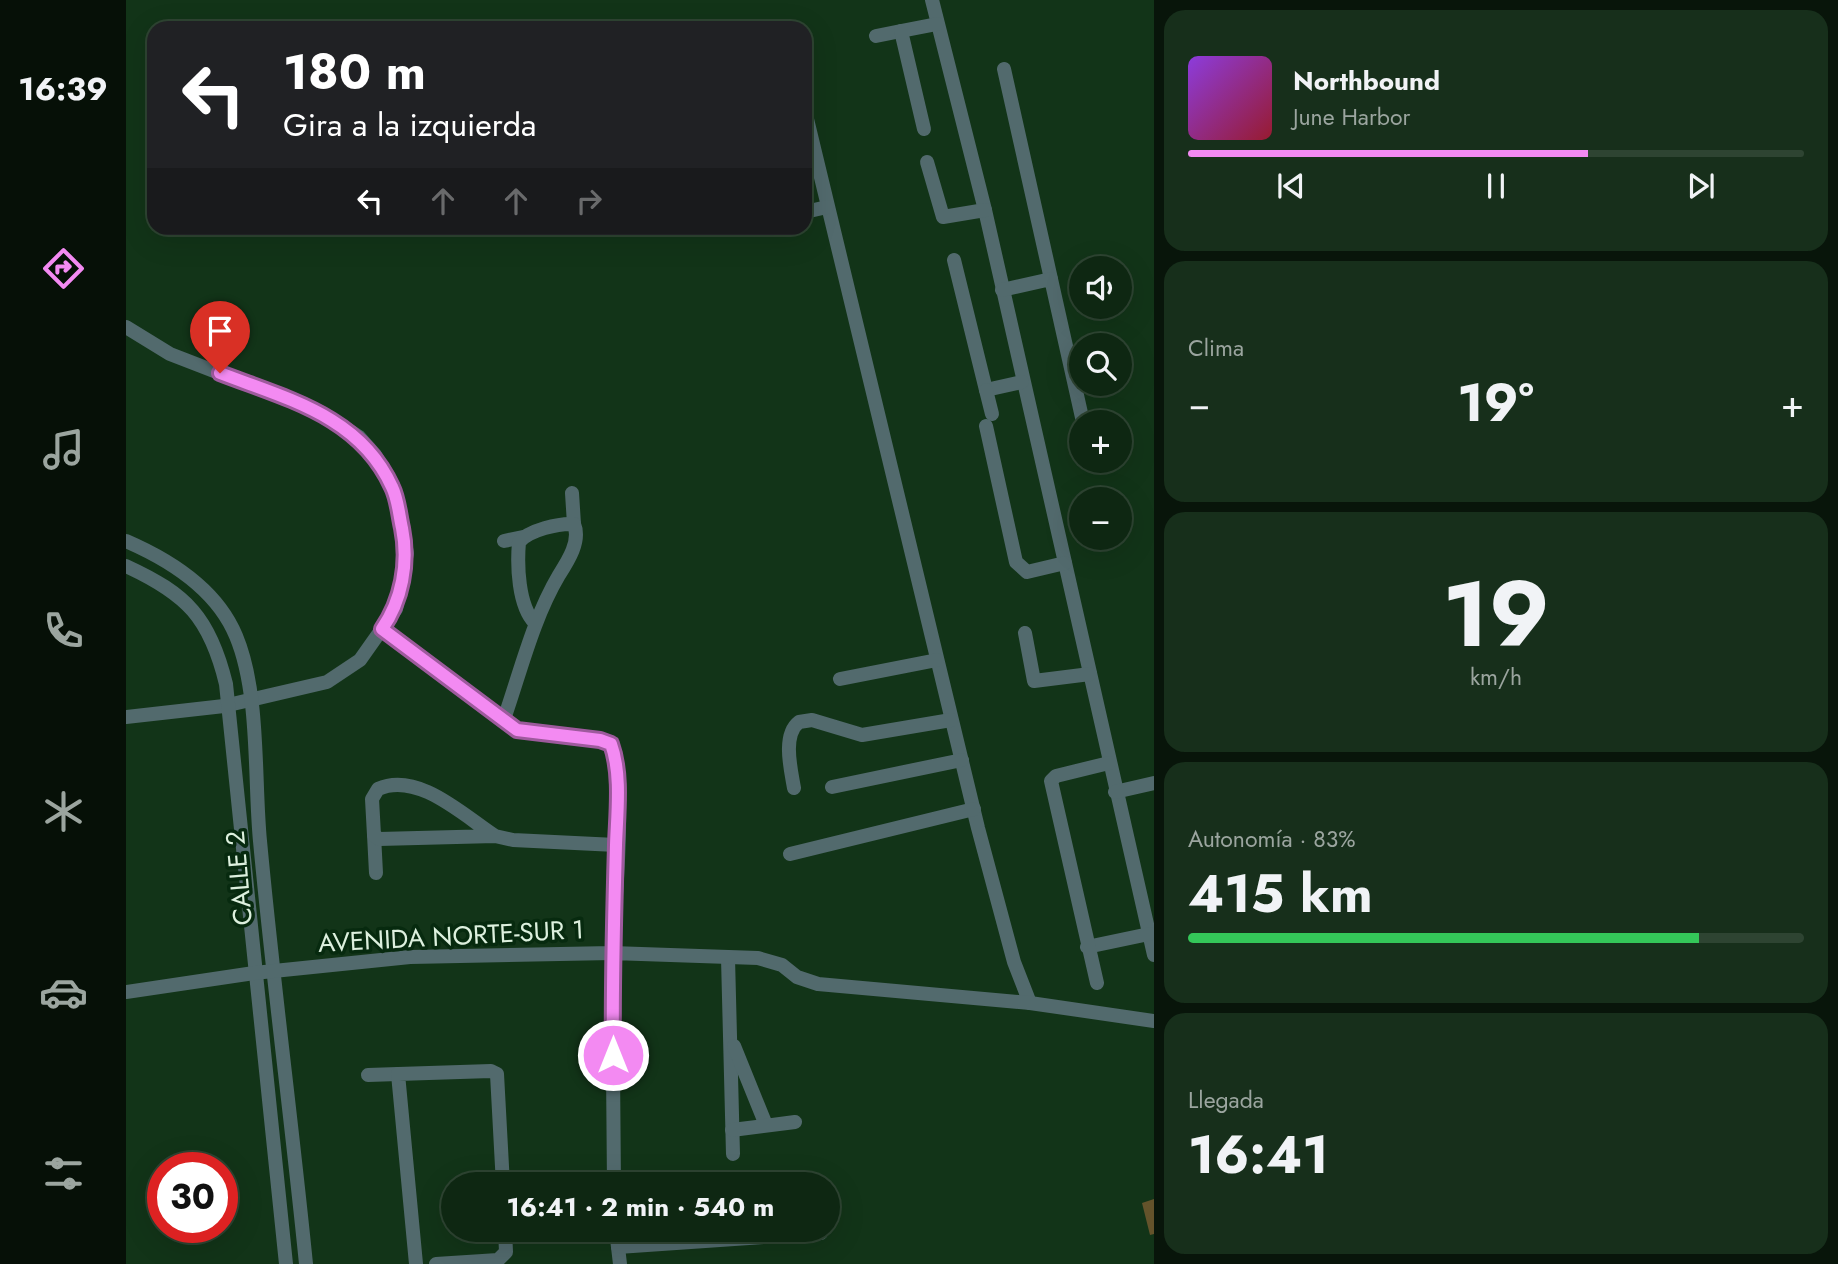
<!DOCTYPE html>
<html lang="es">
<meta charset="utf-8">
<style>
:root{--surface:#0e2712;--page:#172f1b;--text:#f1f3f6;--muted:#9ba59f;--line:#2e4432;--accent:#f38af2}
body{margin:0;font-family:Jost,sans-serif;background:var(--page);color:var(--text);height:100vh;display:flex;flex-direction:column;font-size:26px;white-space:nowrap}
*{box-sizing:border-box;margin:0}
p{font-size:23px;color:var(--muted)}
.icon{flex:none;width:38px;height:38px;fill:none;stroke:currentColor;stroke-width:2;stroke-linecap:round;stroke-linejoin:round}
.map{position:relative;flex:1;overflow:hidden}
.sheet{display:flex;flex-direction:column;gap:10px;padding:10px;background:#08150a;width:684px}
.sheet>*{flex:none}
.banner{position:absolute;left:21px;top:21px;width:665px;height:214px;border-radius:21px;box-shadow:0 7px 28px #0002,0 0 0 2px var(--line);background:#202124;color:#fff;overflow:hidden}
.buttons{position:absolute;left:943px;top:256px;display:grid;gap:14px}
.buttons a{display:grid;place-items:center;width:63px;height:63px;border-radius:50%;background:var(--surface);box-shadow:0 7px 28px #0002,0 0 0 2px var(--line);font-size:35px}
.speed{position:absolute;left:21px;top:1152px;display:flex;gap:14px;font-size:35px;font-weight:700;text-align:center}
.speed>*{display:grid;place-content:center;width:91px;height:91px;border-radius:50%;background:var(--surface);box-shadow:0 7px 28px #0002,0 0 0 2px var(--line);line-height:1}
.speed .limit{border:10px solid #d22;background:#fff;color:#111}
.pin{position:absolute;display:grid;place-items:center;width:60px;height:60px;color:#fff;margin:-72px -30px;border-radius:50% 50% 50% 0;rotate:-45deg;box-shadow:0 0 7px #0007}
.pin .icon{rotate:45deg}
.me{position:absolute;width:77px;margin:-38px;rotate:0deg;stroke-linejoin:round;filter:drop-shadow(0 0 5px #0008)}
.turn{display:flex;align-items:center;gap:24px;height:147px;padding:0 21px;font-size:32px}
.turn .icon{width:91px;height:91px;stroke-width:2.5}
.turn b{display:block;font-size:49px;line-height:60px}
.lanes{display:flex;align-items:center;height:66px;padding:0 21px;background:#0003;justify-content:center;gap:35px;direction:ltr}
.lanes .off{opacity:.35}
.big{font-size:52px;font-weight:700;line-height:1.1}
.sheet .widget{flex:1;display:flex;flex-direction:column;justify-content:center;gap:10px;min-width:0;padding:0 24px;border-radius:21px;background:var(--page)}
.sheet .dial{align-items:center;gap:0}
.dial b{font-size:91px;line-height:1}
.song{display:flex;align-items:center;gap:21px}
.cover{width:84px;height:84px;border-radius:10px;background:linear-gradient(135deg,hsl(270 70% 55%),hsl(350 70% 35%))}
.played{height:7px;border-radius:4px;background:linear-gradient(90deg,var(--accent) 65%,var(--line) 65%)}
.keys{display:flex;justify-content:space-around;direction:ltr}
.heat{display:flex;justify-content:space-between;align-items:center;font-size:38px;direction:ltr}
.charge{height:10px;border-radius:5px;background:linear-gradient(90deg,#34c759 83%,var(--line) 0)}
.trip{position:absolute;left:315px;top:1172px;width:399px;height:70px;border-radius:35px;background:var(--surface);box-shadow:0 7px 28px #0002,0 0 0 2px var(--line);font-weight:700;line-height:70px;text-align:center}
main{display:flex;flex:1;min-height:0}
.tab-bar{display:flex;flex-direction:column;width:126px;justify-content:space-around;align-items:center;background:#061007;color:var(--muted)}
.tab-bar .icon{width:49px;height:49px}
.tab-bar .selected{color:var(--accent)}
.tab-bar b{font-size:32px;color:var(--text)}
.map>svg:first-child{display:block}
</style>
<main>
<nav class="tab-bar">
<b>16:39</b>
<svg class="icon selected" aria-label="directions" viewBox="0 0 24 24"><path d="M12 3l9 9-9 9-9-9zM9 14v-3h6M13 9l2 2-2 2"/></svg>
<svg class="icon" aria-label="music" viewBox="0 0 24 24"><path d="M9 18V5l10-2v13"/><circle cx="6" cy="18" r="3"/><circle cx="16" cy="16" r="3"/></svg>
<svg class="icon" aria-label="phone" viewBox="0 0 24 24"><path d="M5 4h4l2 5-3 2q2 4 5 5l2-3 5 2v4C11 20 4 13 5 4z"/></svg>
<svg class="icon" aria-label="climate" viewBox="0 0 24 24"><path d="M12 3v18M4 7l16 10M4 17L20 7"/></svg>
<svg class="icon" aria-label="car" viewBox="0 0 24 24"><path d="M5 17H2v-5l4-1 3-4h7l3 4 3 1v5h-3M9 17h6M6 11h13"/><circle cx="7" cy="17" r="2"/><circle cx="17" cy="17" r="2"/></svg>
<svg class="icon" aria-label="filters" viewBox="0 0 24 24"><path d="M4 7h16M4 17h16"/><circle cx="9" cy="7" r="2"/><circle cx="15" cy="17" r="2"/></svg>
</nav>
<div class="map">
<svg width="1028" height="1264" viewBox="0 0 1028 1264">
<rect width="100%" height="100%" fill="#123418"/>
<polygon fill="#64532b" points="1028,1199 1028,1234 1024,1235 1016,1203"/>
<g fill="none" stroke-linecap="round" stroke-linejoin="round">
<g stroke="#526a6d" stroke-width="14">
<polyline points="806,0 859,210 1028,955"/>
<polyline points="750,36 775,31"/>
<polyline points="878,69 925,279"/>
<polyline points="680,115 852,828 888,962 904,1003"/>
<polyline points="798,129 775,31 811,24"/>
<polyline points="801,162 817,217 859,210"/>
<polyline points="679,212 701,207"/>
<polyline points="828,260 860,390 896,382"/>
<polyline points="876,290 925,279 957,422"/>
<polyline points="0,327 44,354 194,412 233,437 249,455 268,489 281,553 270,609 234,660 201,682 98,706 0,717"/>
<polyline points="860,390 866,414"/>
<polyline points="860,426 890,562 901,572 939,563"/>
<polyline points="446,493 448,524"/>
<path d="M0 541C44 560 91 590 110 636 134 693 128 779 134 841 147 982 166 1123 180 1264"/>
<polyline points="378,541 397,537"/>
<path d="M0 566C61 594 84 618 100 684L160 1264"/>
<polyline points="899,633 908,681 964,674"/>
<polyline points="714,679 811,660"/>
<path d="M378 719C395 670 407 619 433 575 442 561 455 541 448 524 433 523 403 530 393 542 391 565 392 606 409 623"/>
<polyline points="706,787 836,760"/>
<path d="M668 788C665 770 656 735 673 722L686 720 736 735 825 720"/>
<polyline points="989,792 1028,783"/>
<polyline points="248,835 250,873"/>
<path d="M369 836C338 816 292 771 252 789L246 799 248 835 253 839 369 836 387 840 490 845"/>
<polyline points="664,854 848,809"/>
<polyline points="961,947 1023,934"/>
<polyline points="602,958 607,1154"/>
<polyline points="971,983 925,781 930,776 983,763"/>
<path d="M0 992 128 973 284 957 486 953C489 904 501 785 485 744L474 740 391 730 256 629"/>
<polyline points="608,1046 640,1125"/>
<polyline points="242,1075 272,1074"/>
<polyline points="606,1130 669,1122"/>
<polyline points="488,1185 486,953 632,958 656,965 671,977 692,984 904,1003 1028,1021"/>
<polyline points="490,1230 494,1264"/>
<polyline points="492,1247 695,1233"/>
<polyline points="290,1264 272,1074 365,1071 371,1074 377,1185"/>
<polyline points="310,1264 372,1260 380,1252 379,1230"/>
</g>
</g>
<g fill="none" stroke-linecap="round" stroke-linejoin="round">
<g stroke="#9e5a9d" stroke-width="18">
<path id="route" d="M94 373C161 399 234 416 266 487 272 499 273 515 276 528 283 563 276 600 256 629L391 730 474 740 485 744C496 774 491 814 490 845 488 915 486 985 487 1055"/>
</g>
<use href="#route" stroke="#f38af2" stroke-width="12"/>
</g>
<g text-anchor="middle" stroke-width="7" stroke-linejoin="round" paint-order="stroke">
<g font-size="26" fill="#ddf0de" stroke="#072a0f">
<text transform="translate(113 878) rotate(-95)" y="9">CALLE 2</text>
<text transform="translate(325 936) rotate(-3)" y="9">AVENIDA NORTE-SUR 1</text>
</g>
</g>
</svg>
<div class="buttons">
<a><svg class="icon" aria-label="sound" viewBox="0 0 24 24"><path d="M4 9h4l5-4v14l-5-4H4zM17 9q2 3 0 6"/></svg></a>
<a><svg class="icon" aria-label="search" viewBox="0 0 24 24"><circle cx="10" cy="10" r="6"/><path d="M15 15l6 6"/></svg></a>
<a>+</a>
<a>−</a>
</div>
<div class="speed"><div class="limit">30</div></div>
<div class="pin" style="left:94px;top:373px;background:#d93025"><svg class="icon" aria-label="arrive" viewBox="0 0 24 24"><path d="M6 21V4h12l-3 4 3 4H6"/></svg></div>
<svg class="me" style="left:487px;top:1055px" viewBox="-20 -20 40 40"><circle r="17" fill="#f38af2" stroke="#fff" stroke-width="3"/><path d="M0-11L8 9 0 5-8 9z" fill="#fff"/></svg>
<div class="trip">16:41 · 2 min · 540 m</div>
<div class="banner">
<div class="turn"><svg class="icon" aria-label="left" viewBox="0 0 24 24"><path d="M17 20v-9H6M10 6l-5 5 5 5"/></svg><div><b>180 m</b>Gira a la izquierda</div></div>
<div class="lanes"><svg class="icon" aria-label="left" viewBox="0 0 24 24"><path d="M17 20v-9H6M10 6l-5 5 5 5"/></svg><svg class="icon off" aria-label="ahead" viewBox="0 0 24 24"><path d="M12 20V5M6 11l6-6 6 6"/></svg><svg class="icon off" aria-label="ahead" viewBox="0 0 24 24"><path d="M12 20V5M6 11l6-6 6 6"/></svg><svg class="icon off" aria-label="right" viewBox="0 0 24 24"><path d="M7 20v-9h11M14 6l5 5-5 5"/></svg></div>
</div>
</div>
<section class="sheet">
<div class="widget">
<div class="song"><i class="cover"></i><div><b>Northbound</b><p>June Harbor</p></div></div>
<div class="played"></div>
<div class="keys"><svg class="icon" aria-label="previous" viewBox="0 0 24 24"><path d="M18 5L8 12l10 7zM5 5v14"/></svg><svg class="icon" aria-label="pause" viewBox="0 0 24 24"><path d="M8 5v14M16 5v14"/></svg><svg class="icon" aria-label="next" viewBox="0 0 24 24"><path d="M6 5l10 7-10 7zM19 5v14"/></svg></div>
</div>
<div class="widget"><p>Clima</p>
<div class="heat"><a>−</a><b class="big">19°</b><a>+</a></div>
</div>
<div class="widget dial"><b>19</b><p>km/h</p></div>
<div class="widget"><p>Autonomía · 83%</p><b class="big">415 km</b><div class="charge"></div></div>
<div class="widget"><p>Llegada</p><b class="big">16:41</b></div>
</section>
</main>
